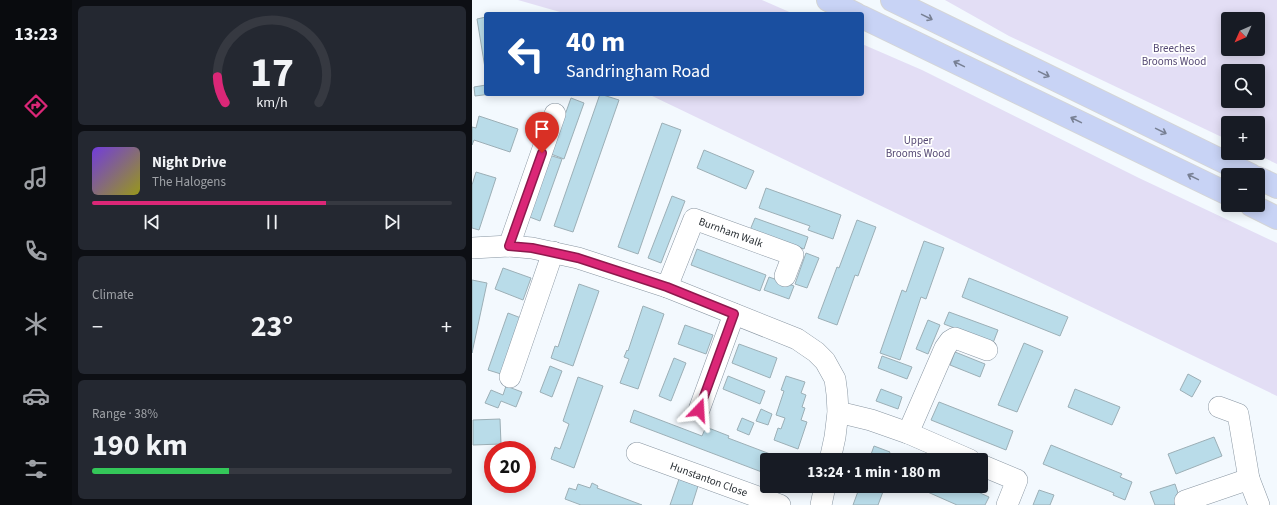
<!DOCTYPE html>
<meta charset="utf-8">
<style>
:root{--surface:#171b24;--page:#242831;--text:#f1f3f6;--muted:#9ea1a6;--line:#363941;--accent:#db2777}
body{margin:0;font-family:"Source Sans 3",sans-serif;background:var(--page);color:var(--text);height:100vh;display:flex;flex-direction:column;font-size:15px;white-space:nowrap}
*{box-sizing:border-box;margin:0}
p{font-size:13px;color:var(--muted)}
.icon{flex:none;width:22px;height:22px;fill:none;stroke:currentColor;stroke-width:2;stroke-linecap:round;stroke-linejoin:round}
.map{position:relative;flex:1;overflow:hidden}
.drawer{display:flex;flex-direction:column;gap:6px;padding:6px;background:#0d0f14;width:400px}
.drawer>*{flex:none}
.guide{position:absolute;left:12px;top:12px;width:380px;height:84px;border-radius:4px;box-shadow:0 2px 10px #0003;background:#1a4fa0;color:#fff;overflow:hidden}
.needle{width:26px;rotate:225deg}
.buttons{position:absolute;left:749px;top:12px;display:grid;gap:8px}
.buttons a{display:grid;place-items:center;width:44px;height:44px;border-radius:4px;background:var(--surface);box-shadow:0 2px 10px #0003;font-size:20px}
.speed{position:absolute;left:12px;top:441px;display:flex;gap:8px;font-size:20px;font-weight:700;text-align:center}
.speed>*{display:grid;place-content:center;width:52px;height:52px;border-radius:50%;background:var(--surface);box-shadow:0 2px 10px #0003;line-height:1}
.speed .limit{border:6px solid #d22;background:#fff;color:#111}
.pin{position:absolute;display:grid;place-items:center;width:34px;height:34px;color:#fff;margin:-41px -17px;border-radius:50% 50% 50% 0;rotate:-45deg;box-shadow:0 0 4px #0007}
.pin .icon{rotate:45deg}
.me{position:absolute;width:44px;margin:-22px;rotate:20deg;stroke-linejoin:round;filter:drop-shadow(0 0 3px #0008)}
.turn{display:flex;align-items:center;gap:14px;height:84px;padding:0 16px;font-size:18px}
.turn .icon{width:52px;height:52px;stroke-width:2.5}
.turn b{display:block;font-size:28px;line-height:34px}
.big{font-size:30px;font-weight:700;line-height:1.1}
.drawer .widget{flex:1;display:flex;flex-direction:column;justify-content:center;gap:6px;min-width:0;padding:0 14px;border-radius:6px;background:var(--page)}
.drawer .dial{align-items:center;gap:0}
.dial svg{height:104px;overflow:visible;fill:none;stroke:var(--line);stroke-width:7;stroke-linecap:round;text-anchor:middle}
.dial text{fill:var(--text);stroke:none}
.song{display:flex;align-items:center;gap:12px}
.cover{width:48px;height:48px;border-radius:6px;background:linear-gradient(135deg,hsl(260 70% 55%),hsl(60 70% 35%))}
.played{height:4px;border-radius:2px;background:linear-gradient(90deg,var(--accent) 65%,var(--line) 65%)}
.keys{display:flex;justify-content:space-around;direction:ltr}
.heat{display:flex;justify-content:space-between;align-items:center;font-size:22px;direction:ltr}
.charge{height:6px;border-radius:3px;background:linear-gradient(90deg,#34c759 38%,var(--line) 0)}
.trip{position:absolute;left:288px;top:453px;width:228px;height:40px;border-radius:4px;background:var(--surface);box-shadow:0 2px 10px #0003;font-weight:700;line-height:40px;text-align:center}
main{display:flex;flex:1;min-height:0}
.tab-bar{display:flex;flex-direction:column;width:72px;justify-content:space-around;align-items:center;background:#090b0e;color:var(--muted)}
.tab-bar .icon{width:28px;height:28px}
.tab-bar .current{color:var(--accent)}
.tab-bar b{font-size:18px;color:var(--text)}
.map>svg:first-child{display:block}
</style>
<main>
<nav class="tab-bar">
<b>13:23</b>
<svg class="icon current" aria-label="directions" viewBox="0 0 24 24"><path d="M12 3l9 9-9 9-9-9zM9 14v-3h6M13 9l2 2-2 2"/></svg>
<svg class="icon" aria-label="music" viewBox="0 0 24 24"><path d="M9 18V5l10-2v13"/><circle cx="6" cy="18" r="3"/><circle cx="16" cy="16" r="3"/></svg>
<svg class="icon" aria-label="phone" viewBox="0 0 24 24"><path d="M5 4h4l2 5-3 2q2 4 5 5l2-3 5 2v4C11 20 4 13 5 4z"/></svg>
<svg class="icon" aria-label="climate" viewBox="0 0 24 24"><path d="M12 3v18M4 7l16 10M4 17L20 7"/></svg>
<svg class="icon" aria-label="car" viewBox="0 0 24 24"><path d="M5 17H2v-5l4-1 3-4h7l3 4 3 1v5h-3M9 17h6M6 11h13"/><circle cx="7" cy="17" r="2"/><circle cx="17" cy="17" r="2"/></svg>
<svg class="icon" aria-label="filters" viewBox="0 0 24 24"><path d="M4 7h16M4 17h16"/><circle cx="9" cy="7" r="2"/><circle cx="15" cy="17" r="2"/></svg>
</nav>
<section class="drawer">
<div class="widget dial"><svg viewBox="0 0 100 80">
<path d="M14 69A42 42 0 1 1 86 69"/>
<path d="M14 69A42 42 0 0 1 8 49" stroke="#db2777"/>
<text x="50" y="56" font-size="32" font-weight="700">17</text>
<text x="50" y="72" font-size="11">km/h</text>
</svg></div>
<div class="widget">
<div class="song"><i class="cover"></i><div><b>Night Drive</b><p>The Halogens</p></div></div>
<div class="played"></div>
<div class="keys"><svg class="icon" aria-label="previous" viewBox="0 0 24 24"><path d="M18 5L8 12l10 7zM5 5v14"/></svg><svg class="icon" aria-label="pause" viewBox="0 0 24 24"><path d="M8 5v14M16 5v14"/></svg><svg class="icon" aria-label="next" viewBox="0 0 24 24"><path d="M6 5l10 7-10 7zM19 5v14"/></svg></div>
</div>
<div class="widget"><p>Climate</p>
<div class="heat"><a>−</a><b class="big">23°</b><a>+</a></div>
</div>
<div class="widget"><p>Range · 38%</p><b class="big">190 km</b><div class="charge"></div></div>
</section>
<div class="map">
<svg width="805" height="505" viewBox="0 0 805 505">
<rect width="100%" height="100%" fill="#f3f9fe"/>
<g fill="#e3def5" fill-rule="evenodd">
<polygon points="46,0 290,0 322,14 95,14"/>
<path d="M473 0H805V164L782 153H786V123H756V140L537 36ZM756 19H786V49H756ZM756 71H786V101H756Z"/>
<polygon points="390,44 450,70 667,178 805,243 805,396 176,94 390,94"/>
</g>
<g fill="#b9dce9" stroke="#9cafb6">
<polygon points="14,17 14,68 13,68 5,19"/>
<polygon points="14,85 14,94 19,94 3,96 2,87"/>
<polygon points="128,94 147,100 101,232 82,226"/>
<polygon points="99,98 112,103 92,159 79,154"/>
<polygon points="7,116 46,129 38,152 2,140 0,145 0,127 4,128"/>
<polygon points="190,123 209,130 166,254 146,247"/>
<polygon points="232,150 282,171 274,189 225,168"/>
<polygon points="77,155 90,159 68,221 55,216"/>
<polygon points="4,172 24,178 7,230 0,228 0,185"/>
<polygon points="294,188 369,215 361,239 336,230 338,226 287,208"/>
<polygon points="200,196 213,201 189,263 176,258"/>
<polygon points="283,218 336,237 332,249 278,230"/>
<polygon points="385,220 404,227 386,276 383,275 365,325 346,318 365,267 367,268"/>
<polygon points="452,241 472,248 454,299 449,297 428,360 408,353 430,290 434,292"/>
<polygon points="225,249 294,275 288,291 219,265"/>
<polygon points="334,253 347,258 335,288 323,284"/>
<polygon points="31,268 59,278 51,300 23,289"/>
<polygon points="297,277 322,286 317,299 292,290"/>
<polygon points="497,278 596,317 588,336 490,297"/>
<polygon points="0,280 15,283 0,353"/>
<polygon points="107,284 127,291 101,366 79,358 83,346 86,347"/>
<polygon points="171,306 192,314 166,389 148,383 157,359 152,357 155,350 156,351"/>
<polygon points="477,312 526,330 521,343 472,324"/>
<polygon points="36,313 49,318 29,374 16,370"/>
<polygon points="456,320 468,325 456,354 444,349"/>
<polygon points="213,325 241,335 234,354 206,344"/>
<polygon points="552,343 571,351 545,412 526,405"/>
<polygon points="267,344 305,358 298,378 260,363"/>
<polygon points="483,352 513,364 508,377 478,365"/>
<polygon points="410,356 440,367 435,379 406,368"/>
<polygon points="202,358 214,363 199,401 187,396"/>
<polygon points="78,366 90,371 80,397 68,392"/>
<polygon points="716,374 729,381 720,397 708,390"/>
<polygon points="256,376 293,391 288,404 251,389"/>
<polygon points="314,376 333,382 329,393 334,395 330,407 333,408 329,420 335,422 326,449 302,440 306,428 309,429 313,418 304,415 312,391 309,390"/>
<polygon points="106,377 131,386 102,468 79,459 83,447 88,449 97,424 91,421"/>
<polygon points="34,386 50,392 44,407 29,401 26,408 13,403 19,390 31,395"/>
<polygon points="409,389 430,397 426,409 404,401"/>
<polygon points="603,389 648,407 640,425 596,407"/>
<polygon points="467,402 541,431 534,450 459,420"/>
<polygon points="289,409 300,414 296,425 284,421"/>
<polygon points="162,410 230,436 234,427 257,436 256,438 314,460 295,460 295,474 158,422"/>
<polygon points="270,418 282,423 277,435 265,430"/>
<polygon points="28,419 29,444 1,445 1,420"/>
<polygon points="742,437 750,456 704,474 696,454"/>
<polygon points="579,445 650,474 648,477 660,482 653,500 641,495 642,493 571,464"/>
<polygon points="402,446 418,452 415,460 397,460"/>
<polygon points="207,479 226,486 220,505 198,505"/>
<polygon points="120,483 126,486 125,488 170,505 109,505 93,499 97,488 104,490 106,484 118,488"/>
<polygon points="703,484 710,505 683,505 678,492"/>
<polygon points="388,486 405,486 412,489 406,505 381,505"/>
<polygon points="442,486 493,486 517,497 513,505 485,505"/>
<polygon points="567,490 582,495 578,505 561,505"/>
</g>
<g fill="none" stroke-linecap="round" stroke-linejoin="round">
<g stroke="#8996a2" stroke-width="22">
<g id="minor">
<polyline points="37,246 83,114"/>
<polyline points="0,248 37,246 60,248 106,258 195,287 325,339 344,352 353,361 363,379 365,394 366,412 363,437 358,460"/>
<polyline points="195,287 222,219 321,255 313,276"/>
<polyline points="38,377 81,252"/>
<polyline points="747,407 766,414 777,479 787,505"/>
<polyline points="227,410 262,314"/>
<polyline points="366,412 399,420 436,433 498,460"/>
<polyline points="436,433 473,348 478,341 483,338 515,350"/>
<polyline points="165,453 308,505"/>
<polyline points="509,465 545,480 535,505"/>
<polyline points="713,501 777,479"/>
<polyline points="349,505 353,486"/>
</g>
</g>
<g stroke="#d4d5d6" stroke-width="24">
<g id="highway">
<polyline points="356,0 384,14"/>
<polyline points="420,0 779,175"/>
<polyline points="390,17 756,194"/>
<polyline points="786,178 805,187"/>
<polyline points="779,205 805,218"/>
</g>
</g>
<use href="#minor" stroke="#fff" stroke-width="21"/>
<use href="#highway" stroke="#c8d3f5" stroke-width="22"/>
</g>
<defs><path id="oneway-shaft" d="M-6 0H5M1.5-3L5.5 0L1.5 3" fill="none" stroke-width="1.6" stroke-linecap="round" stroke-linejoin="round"/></defs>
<g stroke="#788094">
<use href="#oneway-shaft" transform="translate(455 17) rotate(26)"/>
<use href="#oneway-shaft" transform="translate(487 64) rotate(-154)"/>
<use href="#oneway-shaft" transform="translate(572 74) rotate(26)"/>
<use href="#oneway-shaft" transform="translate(604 120) rotate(-154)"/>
<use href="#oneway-shaft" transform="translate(689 131) rotate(26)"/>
<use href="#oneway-shaft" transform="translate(721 177) rotate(-154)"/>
</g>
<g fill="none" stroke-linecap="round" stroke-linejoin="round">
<g stroke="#8e194d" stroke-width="10">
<polyline id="route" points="70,153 37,246 60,248 106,258 195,287 262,314 227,410"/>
</g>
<use href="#route" stroke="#db2777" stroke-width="7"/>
</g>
<g text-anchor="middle" stroke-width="3.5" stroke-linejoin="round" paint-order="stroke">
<g font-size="11" fill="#554974" stroke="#fff">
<text x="702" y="52">Breeches<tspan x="702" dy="13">Brooms Wood</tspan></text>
<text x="446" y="144">Upper<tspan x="446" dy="13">Brooms Wood</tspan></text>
</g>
<g font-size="11" fill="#272d32" stroke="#fff">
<text transform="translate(259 232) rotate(20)" y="4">Burnham Walk</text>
<text transform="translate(237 479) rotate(20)" y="4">Hunstanton Close</text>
</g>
</g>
</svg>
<div class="buttons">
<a><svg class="needle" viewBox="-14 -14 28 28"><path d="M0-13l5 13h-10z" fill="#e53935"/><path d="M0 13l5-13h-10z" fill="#9ea1a6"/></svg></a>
<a><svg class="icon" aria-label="search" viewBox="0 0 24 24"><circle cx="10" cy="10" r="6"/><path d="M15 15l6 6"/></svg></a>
<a>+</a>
<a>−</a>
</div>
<div class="speed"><div class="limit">20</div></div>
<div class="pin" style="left:70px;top:153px;background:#d93025"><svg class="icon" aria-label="arrive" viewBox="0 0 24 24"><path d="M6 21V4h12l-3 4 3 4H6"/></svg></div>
<svg class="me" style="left:227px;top:410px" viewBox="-20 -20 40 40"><path d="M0-17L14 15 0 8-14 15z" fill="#db2777" stroke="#fff" stroke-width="4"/></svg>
<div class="trip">13:24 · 1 min · 180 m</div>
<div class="guide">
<div class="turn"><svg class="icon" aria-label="left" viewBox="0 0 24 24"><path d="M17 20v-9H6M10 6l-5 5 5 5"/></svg><div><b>40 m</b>Sandringham Road</div></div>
</div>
</div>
</main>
